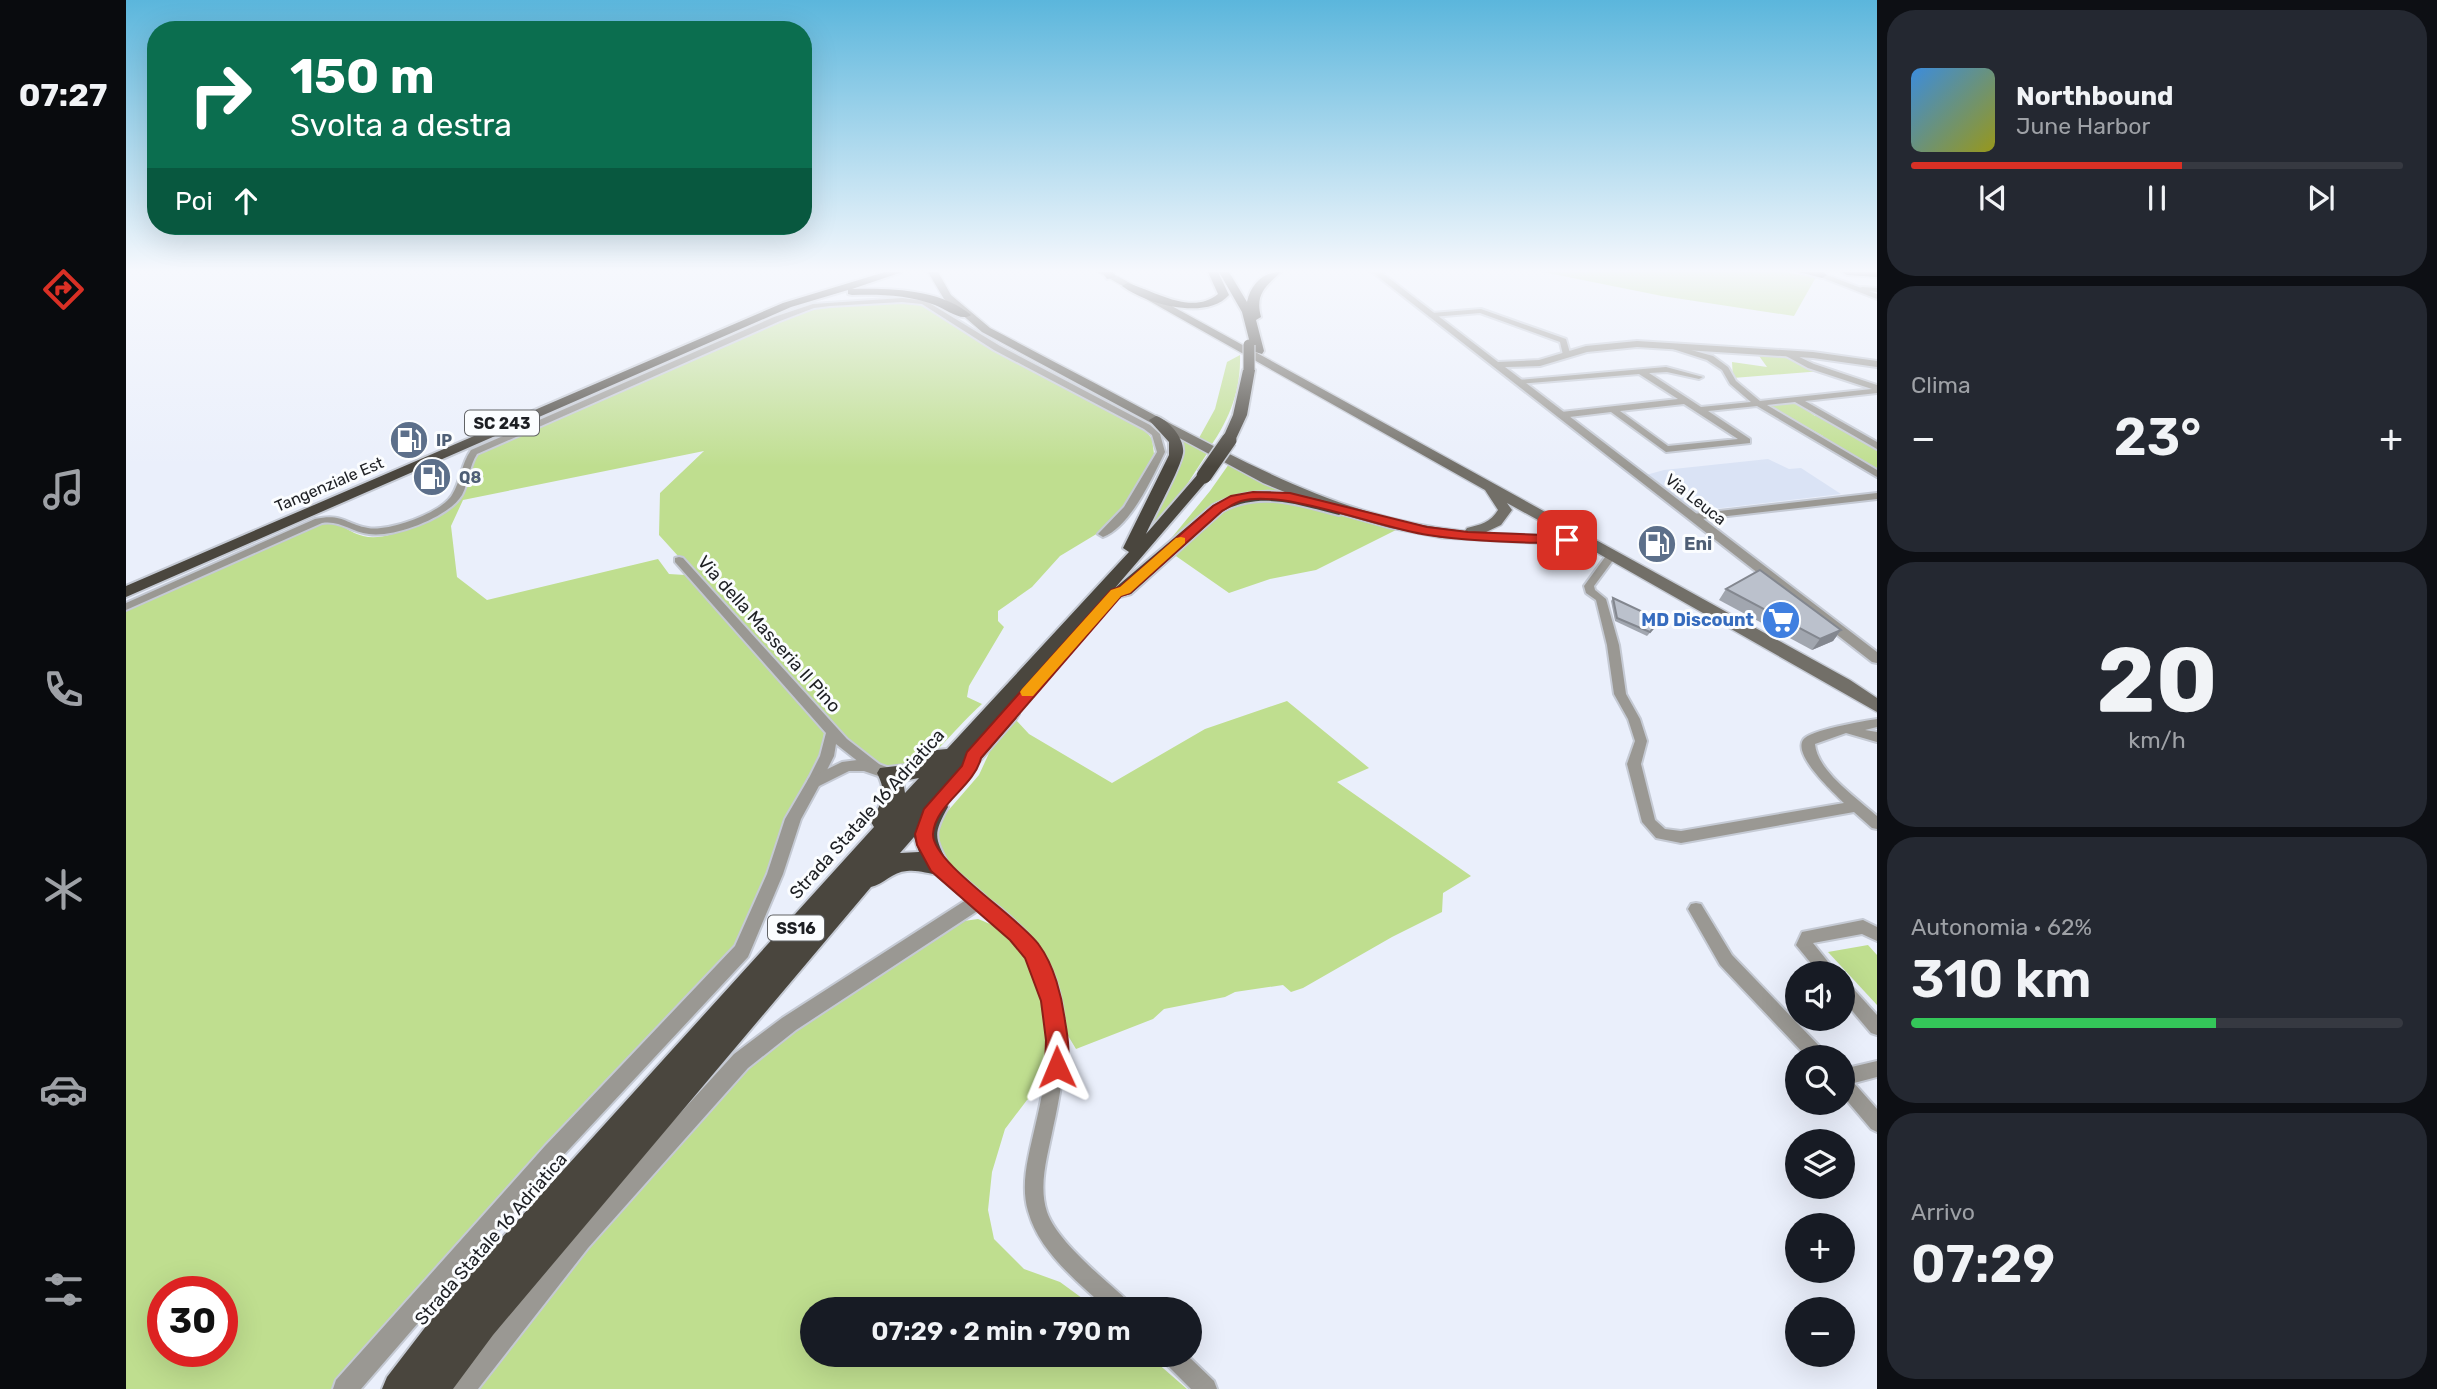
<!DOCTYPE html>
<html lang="it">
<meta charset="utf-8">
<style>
:root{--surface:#171b24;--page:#242831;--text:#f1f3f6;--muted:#9ea1a6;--line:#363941;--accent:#d93025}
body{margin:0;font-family:Rubik,sans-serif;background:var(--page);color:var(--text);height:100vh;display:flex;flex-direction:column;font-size:26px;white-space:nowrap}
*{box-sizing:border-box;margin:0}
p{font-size:23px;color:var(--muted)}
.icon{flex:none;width:38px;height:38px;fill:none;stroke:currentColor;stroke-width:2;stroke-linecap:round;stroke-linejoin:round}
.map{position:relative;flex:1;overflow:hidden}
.side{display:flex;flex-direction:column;gap:10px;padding:10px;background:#0d0f14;width:560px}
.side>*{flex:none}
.hud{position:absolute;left:21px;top:21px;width:665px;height:214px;border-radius:28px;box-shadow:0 7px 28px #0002;background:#0b6e4f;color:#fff;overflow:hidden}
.fabs{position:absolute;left:1659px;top:961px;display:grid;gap:14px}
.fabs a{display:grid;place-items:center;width:70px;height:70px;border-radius:50%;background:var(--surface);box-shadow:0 7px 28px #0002;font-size:35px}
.speed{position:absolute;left:21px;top:1276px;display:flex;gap:14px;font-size:35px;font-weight:700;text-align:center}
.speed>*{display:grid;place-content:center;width:91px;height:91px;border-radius:50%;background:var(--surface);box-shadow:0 7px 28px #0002;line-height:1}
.speed .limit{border:10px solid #d22;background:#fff;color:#111}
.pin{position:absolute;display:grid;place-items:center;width:60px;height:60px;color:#fff;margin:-30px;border-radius:14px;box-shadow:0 4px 10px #0006}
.me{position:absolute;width:77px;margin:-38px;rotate:359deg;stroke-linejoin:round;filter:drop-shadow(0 0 5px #0008)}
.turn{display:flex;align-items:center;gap:24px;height:147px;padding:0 28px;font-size:32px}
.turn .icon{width:91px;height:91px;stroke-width:2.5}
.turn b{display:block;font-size:49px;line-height:60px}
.then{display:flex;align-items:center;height:66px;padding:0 28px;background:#0003;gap:14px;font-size:26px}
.big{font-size:52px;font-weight:600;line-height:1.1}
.side .card{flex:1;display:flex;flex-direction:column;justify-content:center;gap:10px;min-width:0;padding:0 24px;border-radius:28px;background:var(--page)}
.side .dial{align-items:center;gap:0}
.dial b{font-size:91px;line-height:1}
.song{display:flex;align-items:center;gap:21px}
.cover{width:84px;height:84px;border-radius:10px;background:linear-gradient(135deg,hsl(210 70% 55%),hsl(60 70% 35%))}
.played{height:7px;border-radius:4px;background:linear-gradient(90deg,var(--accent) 55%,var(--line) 55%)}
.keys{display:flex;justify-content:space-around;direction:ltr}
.heat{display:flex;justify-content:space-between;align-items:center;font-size:38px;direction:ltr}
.charge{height:10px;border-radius:5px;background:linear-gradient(90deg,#34c759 62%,var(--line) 0)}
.trip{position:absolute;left:674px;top:1297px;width:402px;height:70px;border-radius:35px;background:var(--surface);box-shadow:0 7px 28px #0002;font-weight:600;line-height:70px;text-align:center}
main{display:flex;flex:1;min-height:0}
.menu{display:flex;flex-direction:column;width:126px;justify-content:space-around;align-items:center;background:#090b0e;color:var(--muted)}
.menu .icon{width:49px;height:49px}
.menu .on{color:var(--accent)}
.menu b{font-size:32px;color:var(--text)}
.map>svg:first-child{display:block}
</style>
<main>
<nav class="menu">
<b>07:27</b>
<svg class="icon on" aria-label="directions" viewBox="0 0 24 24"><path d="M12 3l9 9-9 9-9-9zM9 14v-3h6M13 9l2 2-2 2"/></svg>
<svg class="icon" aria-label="music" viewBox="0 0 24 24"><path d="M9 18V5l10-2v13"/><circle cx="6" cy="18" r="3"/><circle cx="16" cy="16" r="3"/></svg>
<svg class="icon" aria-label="phone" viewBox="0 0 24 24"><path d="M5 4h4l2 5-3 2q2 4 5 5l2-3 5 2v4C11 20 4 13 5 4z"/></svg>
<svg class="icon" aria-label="climate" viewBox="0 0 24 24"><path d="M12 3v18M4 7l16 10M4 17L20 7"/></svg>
<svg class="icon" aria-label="car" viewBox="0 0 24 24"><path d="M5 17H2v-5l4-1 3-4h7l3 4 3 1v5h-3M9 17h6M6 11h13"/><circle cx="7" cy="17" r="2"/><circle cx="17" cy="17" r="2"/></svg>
<svg class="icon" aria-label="filters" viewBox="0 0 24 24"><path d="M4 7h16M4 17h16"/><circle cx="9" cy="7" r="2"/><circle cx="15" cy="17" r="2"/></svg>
</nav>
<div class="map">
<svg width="1751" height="1389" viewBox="0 0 1751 1389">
<rect width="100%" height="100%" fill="#eaeffb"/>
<polygon fill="#dae3f5" points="1642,459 1663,469 1675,468 1715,494 1570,511 1520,475 1538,470"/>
<g fill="#bfde8f" fill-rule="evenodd">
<polygon points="1417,272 1657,272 1690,277 1668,316 1536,296"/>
<path d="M780 302 800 306 884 358 1019 430 1026 439 1028 454 987 524 934 556 906 587 872 611V621L878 627 843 686 841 697 856 704C804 750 792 801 720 741L533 535 534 493 578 451 337 500 325 526 331 577 361 600 532 559 543 574 559 575 690 720 698 733 697 746 689 766 656 825 627 913 604 957 319 1256 205 1389H0V610L191 524C218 519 215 530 237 536 265 543 305 517 329 504L336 496 348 457 354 453 645 323 690 307ZM37 1292H96V1351H37Z"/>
<polygon points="1631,353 1660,356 1696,371 1607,378 1606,362 1641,367"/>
<path d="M1114 355C1115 389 1104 419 1084 447L1073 438 1089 409 1101 362Z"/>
<polygon points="1669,401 1689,416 1694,416 1751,449 1751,469 1732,461 1734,459 1694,437 1697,436 1640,404"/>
<polygon points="1051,437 1082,452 1058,489 1019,533"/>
<polygon points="1103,464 1168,495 1118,494 1102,498 1038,547 1084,491"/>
<polygon points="1136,498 1169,501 1272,529 1190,570 1144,579 1103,593 1047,554 1103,504"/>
<polygon points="1161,701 1243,768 1211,782 1345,876 1317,893 1316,912 1266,937 1177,988 1165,992 1157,985 1109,992 1099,997 1038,1009 1027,1019 950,1049 935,1024 921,963 815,861 809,831 814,820 853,775 864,751 890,720 903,734 986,783 1079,729"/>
<path d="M852 919C864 924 876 928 886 937 914 960 926 1023 924 1059 924 1069 919 1080 916 1090L901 1100 879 1129 866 1172 862 1210 868 1239 898 1269 934 1282 971 1309H686V1354L1022 1355 1061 1389H352L416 1299 606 1080 643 1048 788 951 838 921Z"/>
<polygon points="1742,945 1751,955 1751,1005 1702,952"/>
</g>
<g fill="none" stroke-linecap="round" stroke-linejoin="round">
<g stroke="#c5cad4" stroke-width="4">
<g id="minor">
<polygon points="1736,287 1751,288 1751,292 1734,290 1734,288"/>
<path d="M776 298 800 301 874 346 1024 425 1034 434 1039 452C1026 478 1005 526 977 537L972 534 998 507 1031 452 1026 435 1018 429 868 350 796 304 776 302 704 306 688 308 654 321 351 454C343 466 343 482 336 495 323 517 268 538 243 534 225 532 214 520 196 523L0 610V603L189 519C217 513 219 524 242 528 262 532 315 513 326 495 335 481 335 464 345 450L648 317 687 304Z"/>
<polygon points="1355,309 1440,339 1444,353 1437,355 1434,342 1354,313 1306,317 1302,315 1306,313"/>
<path d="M1547 345 1587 356 1602 367 1610 381 1634 401 1746 389 1682 368 1660 356V352H1663L1688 364 1751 385V393L1679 401 1751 442V449L1669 402 1641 405 1751 470V477L1631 406 1582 411 1624 439V443L1540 452 1485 412 1435 418 1431 415 1435 412 1552 399 1513 374 1392 384 1388 382 1392 380 1540 367 1577 377 1573 379 1541 372 1523 373 1575 407 1625 402 1604 384 1596 370 1581 360 1547 349ZM1558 404 1612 439 1542 446 1494 411Z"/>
<polygon points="1751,493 1751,499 1567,520 1562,517 1567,514"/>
<path d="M1486 552 1491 555 1468 586 1469 590 1480 599 1493 645 1500 694 1514 719 1521 741 1515 764 1529 820 1539 829 1555 831 1718 803C1708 793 1667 756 1677 740 1683 730 1738 721 1751 719V727L1739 730 1751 732V742L1720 733 1689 744C1691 771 1732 799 1751 816V829L1746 828 1728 812 1555 843 1530 838 1516 822 1501 764 1509 741 1502 719 1488 694 1481 645 1470 600 1460 593 1458 586 1482 553Z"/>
<polygon points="553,557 557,558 721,739 753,764 755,767 753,770 743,770 710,744 708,756 693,786 683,786 681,782 694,756 700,733 549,562 549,558"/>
<path d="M853 895C867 900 888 920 899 931 951 983 942 1062 927 1128 922 1154 912 1185 921 1212 932 1243 979 1279 1003 1302L1006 1309H981C951 1281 913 1252 902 1211 894 1184 903 1154 909 1127 923 1069 934 999 895 948 882 931 864 919 848 905L845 901 848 897Z"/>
<polygon points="1570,903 1575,904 1606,955 1698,1051 1701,1057 1681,1057 1594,965 1562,909 1565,904"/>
<polygon points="1737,920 1751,927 1751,941 1736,934 1687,943 1711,973 1693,973 1670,945 1676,932"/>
<polygon points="1717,982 1723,984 1751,1015 1751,1035 1745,1033 1717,1000"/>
<polygon points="1751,1061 1751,1077 1728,1083 1751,1109 1751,1132 1745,1129 1717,1096 1717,1069"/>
<polygon points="1034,1354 1060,1354 1088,1381 1091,1389 1065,1389 1037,1361"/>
</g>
</g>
<g stroke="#c5cad4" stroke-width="4">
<g id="tertiary">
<polygon points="1246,272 1255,272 1372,362 1413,360 1460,346 1511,341 1687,352 1751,361 1751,367 1687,358 1511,347 1461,352 1414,366 1379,367 1751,652 1751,663 1746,662"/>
<polygon points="1682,272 1693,272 1751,294 1751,299"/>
<polygon points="739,759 766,769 769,773 766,777 761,779 738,771 723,771 693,786 675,819 657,874 622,957 433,1160 235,1389 207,1389 210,1380 419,1146 609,946 641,874 659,819 683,778 716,762"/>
<polygon points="812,859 818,861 859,896 862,901 859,906 670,1030 622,1068 462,1248 352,1389 325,1389 328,1380 446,1232 608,1054 656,1018 840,900 806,871 804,866 806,861"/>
</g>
</g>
<g stroke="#c5cad4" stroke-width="3">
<path id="secondary" d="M802 272H812L825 295 864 328C925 360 986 392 1047 425 1143 475 1229 520 1339 531L1341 528C1354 525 1365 522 1372 510L1359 490 972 272H984L1724 680 1751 698V712L1459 546 1316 538 1264 528 1210 513 1137 483 856 332 818 299ZM1381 503 1441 536 1358 533 1375 525 1386 510Z"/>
</g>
<g stroke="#c5cad4" stroke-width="4">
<g id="trunk">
<path d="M759 272H776L726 289C763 288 815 289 845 315 835 322 820 309 809 305 783 295 754 294 726 295L722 294V290L665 307 0 597V586L657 303Z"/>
<polygon points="976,272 987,272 990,277 981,279"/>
<path d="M1082 272H1092L1103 295C1080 321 1020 304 996 286L1001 283C1029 291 1066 316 1092 294Z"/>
<path d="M1093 272H1103L1121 302C1125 284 1137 272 1155 272 1139 287 1129 294 1135 317L1130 320 1138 351 1136 354 1126 351 1116 312Z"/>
<polygon points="1673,272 1697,272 1701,275 1696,278"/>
<polygon points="1716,272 1751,272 1751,277 1721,275"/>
<polygon points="1123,366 1129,370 1121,415 1108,443 1098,443 1096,440 1107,415 1117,370"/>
<path d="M1030 416C1043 420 1059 439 1057 453 1054 470 1028 516 1020 534L1073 473H1083L1085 476 989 588 1087 505C1123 486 1157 490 1195 500 1204 503 1214 504 1221 510L1213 515C1173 505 1136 491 1097 511L1005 594 990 598 983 595 882 708 890 709 893 714 890 719 819 801 822 807C806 836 809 837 823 866L820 873C807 877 795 869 781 871 766 872 758 884 745 887L367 1335 327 1389H256L261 1377 324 1295 748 827 745 822C755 803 762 794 751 773L754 768 787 764 810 750 821 749 1003 552 997 548 1043 455V442L1023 420ZM793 778 779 793 777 781ZM788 837 793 852 774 853Z"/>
</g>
</g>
<use href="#minor" fill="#9a9893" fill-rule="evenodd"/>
<use href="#tertiary" fill="#9a9893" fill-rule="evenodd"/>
<use href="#secondary" fill="#726f68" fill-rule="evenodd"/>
<use href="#trunk" fill="#4a463e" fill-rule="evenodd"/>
<g stroke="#c5cad4" stroke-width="13" stroke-linecap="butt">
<polyline id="trunk-bridge-far1" points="1123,345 1123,370"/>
</g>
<g stroke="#c5cad4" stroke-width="18" stroke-linecap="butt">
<polyline id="trunk-bridge" points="1078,476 1103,440"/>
</g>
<use href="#trunk-bridge-far1" stroke="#4a463e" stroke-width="11"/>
<use href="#trunk-bridge" stroke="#4a463e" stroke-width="15"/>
</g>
<g fill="#a1a6af">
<polygon points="1600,589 1715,630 1707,641 1686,650 1593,600"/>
<polygon points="1487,598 1532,624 1521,636 1489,621 1485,601"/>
</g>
<polygon fill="#83878f" points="1715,630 1707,641 1686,650 1694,639"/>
<g fill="#bbc1cc" stroke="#83878f" stroke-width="2">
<polygon points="1634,570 1715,630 1694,639 1600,589"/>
<polygon points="1487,598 1534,620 1524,632 1491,618"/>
</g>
<linearGradient id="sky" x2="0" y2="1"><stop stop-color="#5bb6dc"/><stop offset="0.58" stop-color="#f6f8fd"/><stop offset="1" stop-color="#f6f8fd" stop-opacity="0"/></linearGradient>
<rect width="1751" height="467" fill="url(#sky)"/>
<path fill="#d93025" stroke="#8d1f18" stroke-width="2" d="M1127 492 1164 493 1301 527 1342 532 1441 536 1447 540 1441 544C1395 542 1348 542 1302 535 1253 528 1158 489 1115 501 1108 503 1102 508 1096 511L1004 593 995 596 855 758C848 787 809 804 807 834 806 863 894 918 913 945 928 965 936 997 939 1021 942 1038 945 1058 939 1074L931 1078 923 1074 919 1067 920 1040 915 1001 899 958 884 940 805 871 791 845 789 834 798 809 836 766 841 752 985 590 994 587 1087 506 1105 496Z"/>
<polygon fill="#f59e0b" points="1055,537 1059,538 1059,543 1004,593 995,596 907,696 896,696 894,692 896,689 985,590 994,587 1050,538"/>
<defs>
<g id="fuel-disc" transform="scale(2.0125)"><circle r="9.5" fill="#5c6f8a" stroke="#fbfdff"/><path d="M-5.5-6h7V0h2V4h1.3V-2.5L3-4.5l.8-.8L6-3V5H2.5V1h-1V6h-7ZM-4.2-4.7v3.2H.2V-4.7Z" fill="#fff"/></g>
<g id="supermarket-disc" transform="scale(2.0125)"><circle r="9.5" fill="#3f7fe0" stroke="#fbfdff"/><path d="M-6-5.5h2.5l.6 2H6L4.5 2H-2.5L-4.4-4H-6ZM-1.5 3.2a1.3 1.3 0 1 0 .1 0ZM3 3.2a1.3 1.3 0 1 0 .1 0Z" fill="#fff"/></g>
</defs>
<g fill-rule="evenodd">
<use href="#fuel-disc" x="283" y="440"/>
<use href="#fuel-disc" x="306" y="477"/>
<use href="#fuel-disc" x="1531" y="544"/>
<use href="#supermarket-disc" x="1655" y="620"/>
</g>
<g text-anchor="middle" stroke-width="6" stroke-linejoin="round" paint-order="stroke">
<g fill="#fbfdff" stroke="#606265" stroke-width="2">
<rect x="339" y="410.5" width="74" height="25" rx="5"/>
<rect x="642" y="915.5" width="56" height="25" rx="5"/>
</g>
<g font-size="16" font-weight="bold" fill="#1d1f23">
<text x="376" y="429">SC 243</text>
<text x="670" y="934">SS16</text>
</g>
<g font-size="16" font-weight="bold" fill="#4e5e75" stroke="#fbfdff" text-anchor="start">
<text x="310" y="446">IP</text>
<text x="333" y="483">Q8</text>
</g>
<g font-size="16" fill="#1d1f23" stroke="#fbfdff">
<text transform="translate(203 484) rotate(-23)" y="6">Tangenziale Est</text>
<text transform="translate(1570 499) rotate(38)" y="6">Via Leuca</text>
</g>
<g font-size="18" font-weight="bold" fill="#4e5e75" stroke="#fbfdff" text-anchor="start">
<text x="1558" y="550">Eni</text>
</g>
<g font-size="18" font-weight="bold" fill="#366cbe" stroke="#fbfdff" text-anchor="end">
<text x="1628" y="626">MD Discount</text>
</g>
<g font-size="18" fill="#1d1f23" stroke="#fbfdff">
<text transform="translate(643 634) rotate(48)" y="6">Via della Masseria Il Pino</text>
<text transform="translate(741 814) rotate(-48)" y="6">Strada Statale 16 Adriatica</text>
<text transform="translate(365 1239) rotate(-49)" y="6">Strada Statale 16 Adriatica</text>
</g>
</g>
</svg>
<div class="fabs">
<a><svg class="icon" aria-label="sound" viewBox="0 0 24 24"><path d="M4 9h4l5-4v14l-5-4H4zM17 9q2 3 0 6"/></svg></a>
<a><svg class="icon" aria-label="search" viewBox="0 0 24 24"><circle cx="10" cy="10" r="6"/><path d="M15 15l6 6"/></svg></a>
<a><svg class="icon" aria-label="layers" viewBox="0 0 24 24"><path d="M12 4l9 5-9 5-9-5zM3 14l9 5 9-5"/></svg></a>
<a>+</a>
<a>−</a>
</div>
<div class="speed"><div class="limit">30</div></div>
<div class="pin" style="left:1441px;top:540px;background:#d93025"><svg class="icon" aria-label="arrive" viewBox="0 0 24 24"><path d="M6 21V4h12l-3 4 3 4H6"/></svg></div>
<svg class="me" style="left:931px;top:1067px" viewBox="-20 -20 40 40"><path d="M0-17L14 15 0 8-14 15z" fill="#d93025" stroke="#fff" stroke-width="4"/></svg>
<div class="trip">07:29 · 2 min · 790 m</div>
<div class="hud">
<div class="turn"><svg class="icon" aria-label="right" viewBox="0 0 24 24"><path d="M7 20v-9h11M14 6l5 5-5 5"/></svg><div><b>150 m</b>Svolta a destra</div></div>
<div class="then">Poi<svg class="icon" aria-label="ahead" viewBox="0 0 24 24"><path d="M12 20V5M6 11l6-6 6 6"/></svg></div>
</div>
</div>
<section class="side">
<div class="card">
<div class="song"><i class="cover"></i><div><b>Northbound</b><p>June Harbor</p></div></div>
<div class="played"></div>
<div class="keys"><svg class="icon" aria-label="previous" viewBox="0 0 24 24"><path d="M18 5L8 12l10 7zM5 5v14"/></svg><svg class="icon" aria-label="pause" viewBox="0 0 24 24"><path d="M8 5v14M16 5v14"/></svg><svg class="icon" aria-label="next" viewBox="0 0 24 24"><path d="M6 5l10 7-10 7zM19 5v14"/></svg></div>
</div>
<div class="card"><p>Clima</p>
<div class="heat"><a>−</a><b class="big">23°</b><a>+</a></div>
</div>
<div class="card dial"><b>20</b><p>km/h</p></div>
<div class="card"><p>Autonomia · 62%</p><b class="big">310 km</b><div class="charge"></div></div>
<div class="card"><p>Arrivo</p><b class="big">07:29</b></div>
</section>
</main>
